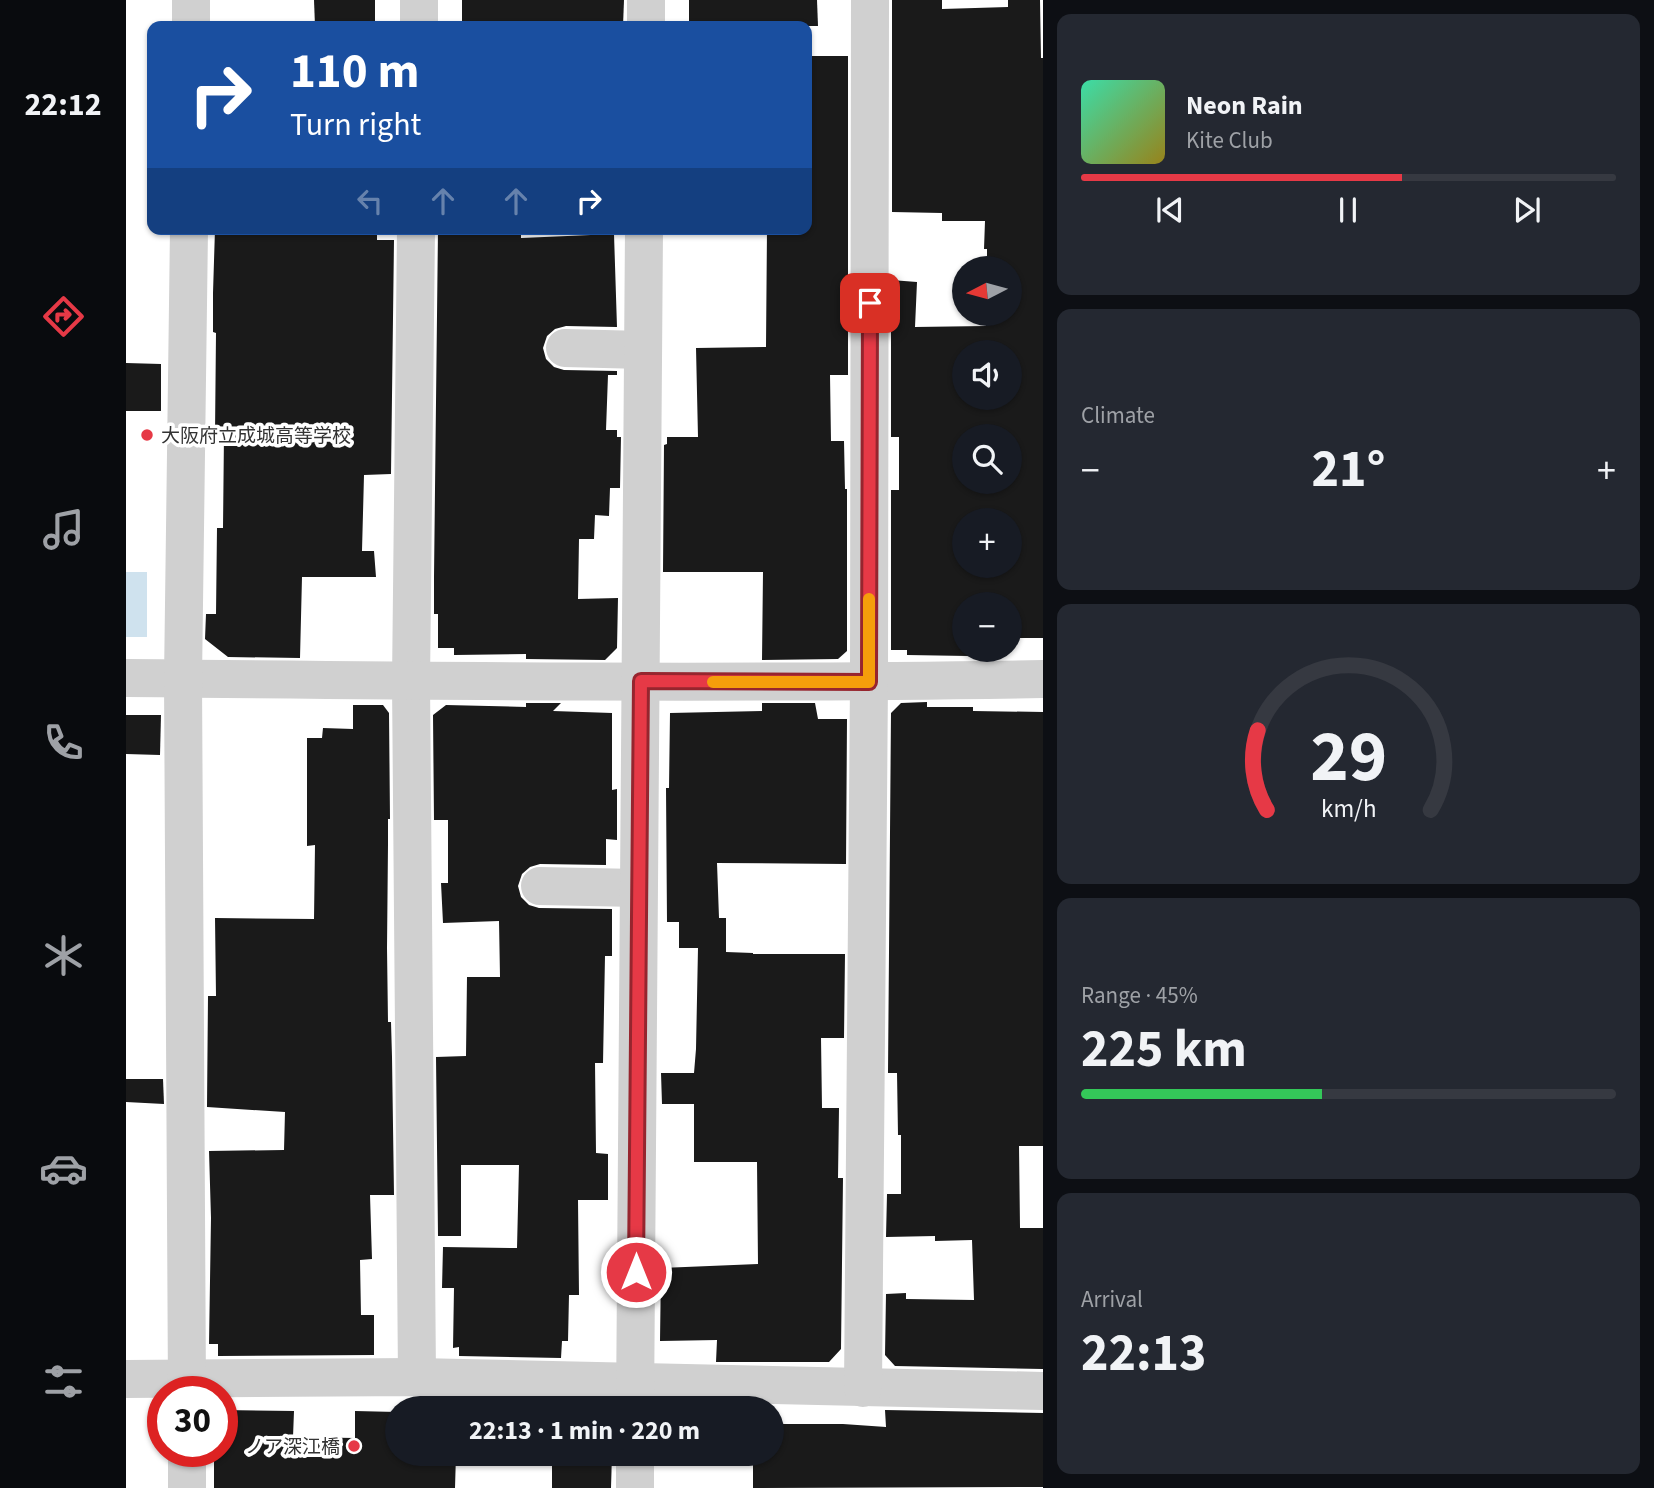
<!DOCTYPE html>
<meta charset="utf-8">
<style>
:root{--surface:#171b24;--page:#242831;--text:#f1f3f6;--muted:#9ea1a6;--line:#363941;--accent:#e63946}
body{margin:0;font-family:"Source Sans 3","Noto Sans JP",sans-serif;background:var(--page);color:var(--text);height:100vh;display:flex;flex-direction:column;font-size:26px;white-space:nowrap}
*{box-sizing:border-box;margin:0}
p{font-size:23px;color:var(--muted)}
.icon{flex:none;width:38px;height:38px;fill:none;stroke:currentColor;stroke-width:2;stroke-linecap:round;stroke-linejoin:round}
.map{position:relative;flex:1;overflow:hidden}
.panel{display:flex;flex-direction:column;gap:14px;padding:14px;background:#0d0f14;width:611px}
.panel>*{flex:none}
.guide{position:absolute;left:21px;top:21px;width:665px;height:214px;border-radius:14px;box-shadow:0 2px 5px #0004;background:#1a4fa0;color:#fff;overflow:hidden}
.needle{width:46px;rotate:264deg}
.buttons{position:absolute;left:826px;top:256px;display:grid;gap:14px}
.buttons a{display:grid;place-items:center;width:70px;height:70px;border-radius:50%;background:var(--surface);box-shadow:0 2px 5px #0004;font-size:35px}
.speed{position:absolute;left:21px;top:1376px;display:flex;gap:14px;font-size:35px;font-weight:700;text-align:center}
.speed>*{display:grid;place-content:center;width:91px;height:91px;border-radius:50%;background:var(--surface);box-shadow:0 2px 5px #0004;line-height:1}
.speed .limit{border:10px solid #d22;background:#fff;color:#111}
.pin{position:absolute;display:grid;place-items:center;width:60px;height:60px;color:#fff;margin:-30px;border-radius:14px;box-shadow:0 4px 10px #0006}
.me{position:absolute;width:77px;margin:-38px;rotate:0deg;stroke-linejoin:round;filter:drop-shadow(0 0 5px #0008)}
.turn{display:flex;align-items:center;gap:24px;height:147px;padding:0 28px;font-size:32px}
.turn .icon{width:91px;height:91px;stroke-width:2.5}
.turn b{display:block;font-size:49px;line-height:60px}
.lanes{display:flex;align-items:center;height:66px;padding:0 28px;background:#0003;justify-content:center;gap:35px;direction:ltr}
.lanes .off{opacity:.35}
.big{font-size:52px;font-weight:700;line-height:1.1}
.panel .card{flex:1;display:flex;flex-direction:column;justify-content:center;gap:10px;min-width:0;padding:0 24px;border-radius:14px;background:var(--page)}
.panel .dial{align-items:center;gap:0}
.dial svg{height:182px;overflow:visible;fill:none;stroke:var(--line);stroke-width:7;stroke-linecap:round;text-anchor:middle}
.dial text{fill:var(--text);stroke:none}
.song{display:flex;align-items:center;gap:21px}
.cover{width:84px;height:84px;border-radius:10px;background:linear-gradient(135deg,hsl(160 70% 55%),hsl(50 70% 35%))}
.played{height:7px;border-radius:4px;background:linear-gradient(90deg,var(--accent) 60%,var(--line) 60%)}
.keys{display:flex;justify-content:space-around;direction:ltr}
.heat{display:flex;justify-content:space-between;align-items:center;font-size:38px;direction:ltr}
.charge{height:10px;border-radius:5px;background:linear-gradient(90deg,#34c759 45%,var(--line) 0)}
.trip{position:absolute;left:259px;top:1396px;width:399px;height:70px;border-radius:35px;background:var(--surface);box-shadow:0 2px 5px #0004;font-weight:700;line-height:70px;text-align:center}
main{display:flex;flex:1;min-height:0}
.tabs{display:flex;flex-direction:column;width:126px;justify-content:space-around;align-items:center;background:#090b0e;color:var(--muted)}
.tabs .icon{width:49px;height:49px}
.tabs .on{color:var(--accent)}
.tabs b{font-size:32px;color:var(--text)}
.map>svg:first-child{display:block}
</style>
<main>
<nav class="tabs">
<b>22:12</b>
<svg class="icon on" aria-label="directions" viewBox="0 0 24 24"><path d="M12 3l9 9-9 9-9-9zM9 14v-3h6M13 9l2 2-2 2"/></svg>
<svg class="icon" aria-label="music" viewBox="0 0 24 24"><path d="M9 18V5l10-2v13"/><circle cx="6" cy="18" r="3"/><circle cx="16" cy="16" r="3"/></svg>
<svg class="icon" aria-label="phone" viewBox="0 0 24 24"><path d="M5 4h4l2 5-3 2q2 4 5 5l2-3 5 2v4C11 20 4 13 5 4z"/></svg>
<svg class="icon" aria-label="climate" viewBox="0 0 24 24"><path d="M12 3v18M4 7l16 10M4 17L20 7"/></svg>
<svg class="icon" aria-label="car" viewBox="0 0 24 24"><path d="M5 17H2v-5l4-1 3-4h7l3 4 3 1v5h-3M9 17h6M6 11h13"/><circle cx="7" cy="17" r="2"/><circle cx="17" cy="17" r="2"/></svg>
<svg class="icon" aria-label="filters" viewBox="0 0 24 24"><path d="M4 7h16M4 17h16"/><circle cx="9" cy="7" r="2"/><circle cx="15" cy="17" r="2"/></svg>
</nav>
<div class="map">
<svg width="918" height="1488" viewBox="0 0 918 1488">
<rect width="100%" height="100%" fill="#fff"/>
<rect fill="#cfe2ee" x="0" y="572" width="21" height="65"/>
<g fill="#1a1a1a" fill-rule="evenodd">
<polygon points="188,0 249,0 249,26 189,26"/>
<polygon points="336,0 498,0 497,26 336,26"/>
<polygon points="563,0 691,0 692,26 563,26"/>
<path d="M766 0H816V9L882 7V0H914L915 58H917V638H884V604H838V649H842V656L781 655V650H765V490H773V437H765V280L791 282 789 327 860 326V313H884V268H861V249H858L859 221H816V213L766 212ZM838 352H884V397H838ZM838 436H884V481H838ZM838 520H884V565H838Z"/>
<polygon points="681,56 722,56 722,375 704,375 705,441 718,441 719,489 721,489 721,651 712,659 636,660 637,572 537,572 538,445 541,444 541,437 572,437 570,348 640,347 641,229 681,229"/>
<polygon points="89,229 251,229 251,240 268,240 265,474 238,475 236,551 248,551 250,577 176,577 174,658 102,657 79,639 80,614 90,614 91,528 97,528 98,433 89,433 90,333 87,332 87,293"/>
<polygon points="312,229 395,230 395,238 488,234 491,327 440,326 429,329 421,336 417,348 420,359 428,367 438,370 491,371 491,375 482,375 480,430 491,430 491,437 495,437 494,488 484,488 483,516 469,515 468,539 453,539 452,599 492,598 491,648 479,660 400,659 400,654 328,655 328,648 312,648 312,614 308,614 308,577"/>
<polygon points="0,363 35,364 35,411 0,411"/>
<polygon points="801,702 801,707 847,707 847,711 917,712 917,1146 893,1146 894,1228 917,1228 917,1369 769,1366 759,1355 760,1294 780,1293 780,1299 848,1300 846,1240 809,1241 809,1236 760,1237 761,1194 775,1194 775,1135 772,1135 771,1073 762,1073 765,713 775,703"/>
<polygon points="400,703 435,703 427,711 486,713 486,790 491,789 491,840 480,839 480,865 414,864 404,867 396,874 392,886 395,897 403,905 413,908 486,909 486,956 479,956 477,1063 469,1063 470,1153 482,1154 482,1200 452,1200 453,1295 443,1295 442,1341 436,1341 435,1358 333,1356 333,1347 327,1348 328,1288 316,1288 317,1247 391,1248 393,1165 335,1165 335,1236 312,1236 310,1057 340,1056 341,977 374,977 373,921 317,923 315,883 322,883 322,820 308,820 307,715 320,705 400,707"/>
<polygon points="636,703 689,703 692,719 721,719 720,864 591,863 593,918 600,918 600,952 627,953 627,954 719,954 718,1038 695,1038 696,1108 713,1108 712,1178 717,1178 715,1349 703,1362 590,1362 591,1340 534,1341 535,1268 632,1264 631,1162 568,1162 568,1104 536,1104 535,1073 568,1073 570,1049 572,948 553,948 553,922 541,922 540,788 543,788 544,713 636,711"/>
<polygon points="227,705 257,705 263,713 264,819 262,819 262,844 261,948 262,1022 265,1022 266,1057 268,1195 244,1195 246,1259 234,1260 235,1315 248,1315 248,1355 92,1356 92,1344 83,1344 85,1218 83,1151 158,1150 159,1112 81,1107 82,996 90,996 89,918 188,919 189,845 181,846 181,738 196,738 197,728 227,729"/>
<polygon points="0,715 35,715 34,755 0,754"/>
<polygon points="0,1079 37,1079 38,1104 0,1102"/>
<polygon points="96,1410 168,1411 167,1437 229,1438 229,1411 271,1412 271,1454 330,1454 329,1488 88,1488 88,1451 96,1451"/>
<polygon points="759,1410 917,1413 917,1487 627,1488 627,1454 646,1454 646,1424 717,1424 760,1427"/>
<polygon points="426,1454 486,1454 485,1488 426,1488"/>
</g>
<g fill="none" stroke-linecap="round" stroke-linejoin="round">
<g stroke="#d0d0d0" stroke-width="38">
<polyline points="65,26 65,0"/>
<polyline points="293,26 293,0"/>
<polyline points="520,26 520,0"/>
<polyline points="290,229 285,682 291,1377"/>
<polyline points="439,348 517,350"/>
<path d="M0 678C306 681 611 684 918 679"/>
<polyline points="414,886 512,888"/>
<polyline points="0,1379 291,1377 918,1391"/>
<polyline points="737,1388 743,682 744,0"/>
<polyline points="61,1391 57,679 63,229"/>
<polyline points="509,1409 518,229"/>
<polyline points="61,1488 61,1451"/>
<polyline points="509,1488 509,1454"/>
</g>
</g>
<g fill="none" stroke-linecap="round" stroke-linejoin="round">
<g stroke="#96252e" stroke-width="18">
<polyline id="route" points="510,1272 515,681 743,682 744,303"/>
</g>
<use href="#route" stroke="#e63946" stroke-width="12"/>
<polyline stroke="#f59e0b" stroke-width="12" points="587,682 743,682 743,599"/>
</g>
<g fill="#e63946" stroke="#fff" stroke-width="2.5">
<circle cx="21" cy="435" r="7"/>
<circle cx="228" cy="1446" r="7"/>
</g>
<g text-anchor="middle" stroke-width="7" stroke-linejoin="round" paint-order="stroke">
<g font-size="19" fill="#333" stroke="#fff" text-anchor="start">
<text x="35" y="442">大阪府立成城高等学校</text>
<text x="214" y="1453" text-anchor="end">ノア深江橋</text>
</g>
</g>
</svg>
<div class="buttons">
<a><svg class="needle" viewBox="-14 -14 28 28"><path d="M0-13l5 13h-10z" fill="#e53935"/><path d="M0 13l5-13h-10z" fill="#9ea1a6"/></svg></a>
<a><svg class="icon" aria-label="sound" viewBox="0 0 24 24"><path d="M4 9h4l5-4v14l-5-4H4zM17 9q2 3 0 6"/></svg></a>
<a><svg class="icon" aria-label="search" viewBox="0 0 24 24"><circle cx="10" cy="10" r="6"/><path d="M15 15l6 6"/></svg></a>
<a>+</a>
<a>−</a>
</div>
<div class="speed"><div class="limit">30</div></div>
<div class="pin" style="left:744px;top:303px;background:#d93025"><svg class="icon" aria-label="arrive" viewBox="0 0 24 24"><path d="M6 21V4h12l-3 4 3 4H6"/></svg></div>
<svg class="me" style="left:510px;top:1272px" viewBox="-20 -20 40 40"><circle r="17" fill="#e63946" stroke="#fff" stroke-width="3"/><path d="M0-11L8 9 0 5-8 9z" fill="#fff"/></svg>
<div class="trip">22:13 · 1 min · 220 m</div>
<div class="guide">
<div class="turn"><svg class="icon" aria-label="right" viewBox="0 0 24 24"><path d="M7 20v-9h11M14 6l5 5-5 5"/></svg><div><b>110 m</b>Turn right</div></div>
<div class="lanes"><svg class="icon off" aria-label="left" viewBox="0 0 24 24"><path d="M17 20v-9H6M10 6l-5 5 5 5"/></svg><svg class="icon off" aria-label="ahead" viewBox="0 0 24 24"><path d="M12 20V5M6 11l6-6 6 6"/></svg><svg class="icon off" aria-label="ahead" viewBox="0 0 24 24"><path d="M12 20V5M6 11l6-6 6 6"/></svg><svg class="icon" aria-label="right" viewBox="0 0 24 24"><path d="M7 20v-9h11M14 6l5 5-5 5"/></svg></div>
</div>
</div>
<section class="panel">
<div class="card">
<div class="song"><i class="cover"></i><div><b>Neon Rain</b><p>Kite Club</p></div></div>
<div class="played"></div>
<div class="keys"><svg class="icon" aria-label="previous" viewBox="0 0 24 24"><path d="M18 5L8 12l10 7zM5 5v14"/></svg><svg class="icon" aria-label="pause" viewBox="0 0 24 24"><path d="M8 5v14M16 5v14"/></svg><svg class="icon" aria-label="next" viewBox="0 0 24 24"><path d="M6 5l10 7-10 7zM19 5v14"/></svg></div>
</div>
<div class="card"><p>Climate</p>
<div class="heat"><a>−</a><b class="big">21°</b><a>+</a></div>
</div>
<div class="card dial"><svg viewBox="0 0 100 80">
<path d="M14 69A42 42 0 1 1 86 69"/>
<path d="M14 69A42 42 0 0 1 10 34" stroke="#e63946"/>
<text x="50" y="56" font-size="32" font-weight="700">29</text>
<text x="50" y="72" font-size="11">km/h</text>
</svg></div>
<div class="card"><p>Range · 45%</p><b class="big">225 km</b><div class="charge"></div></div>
<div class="card"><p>Arrival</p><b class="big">22:13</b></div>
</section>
</main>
